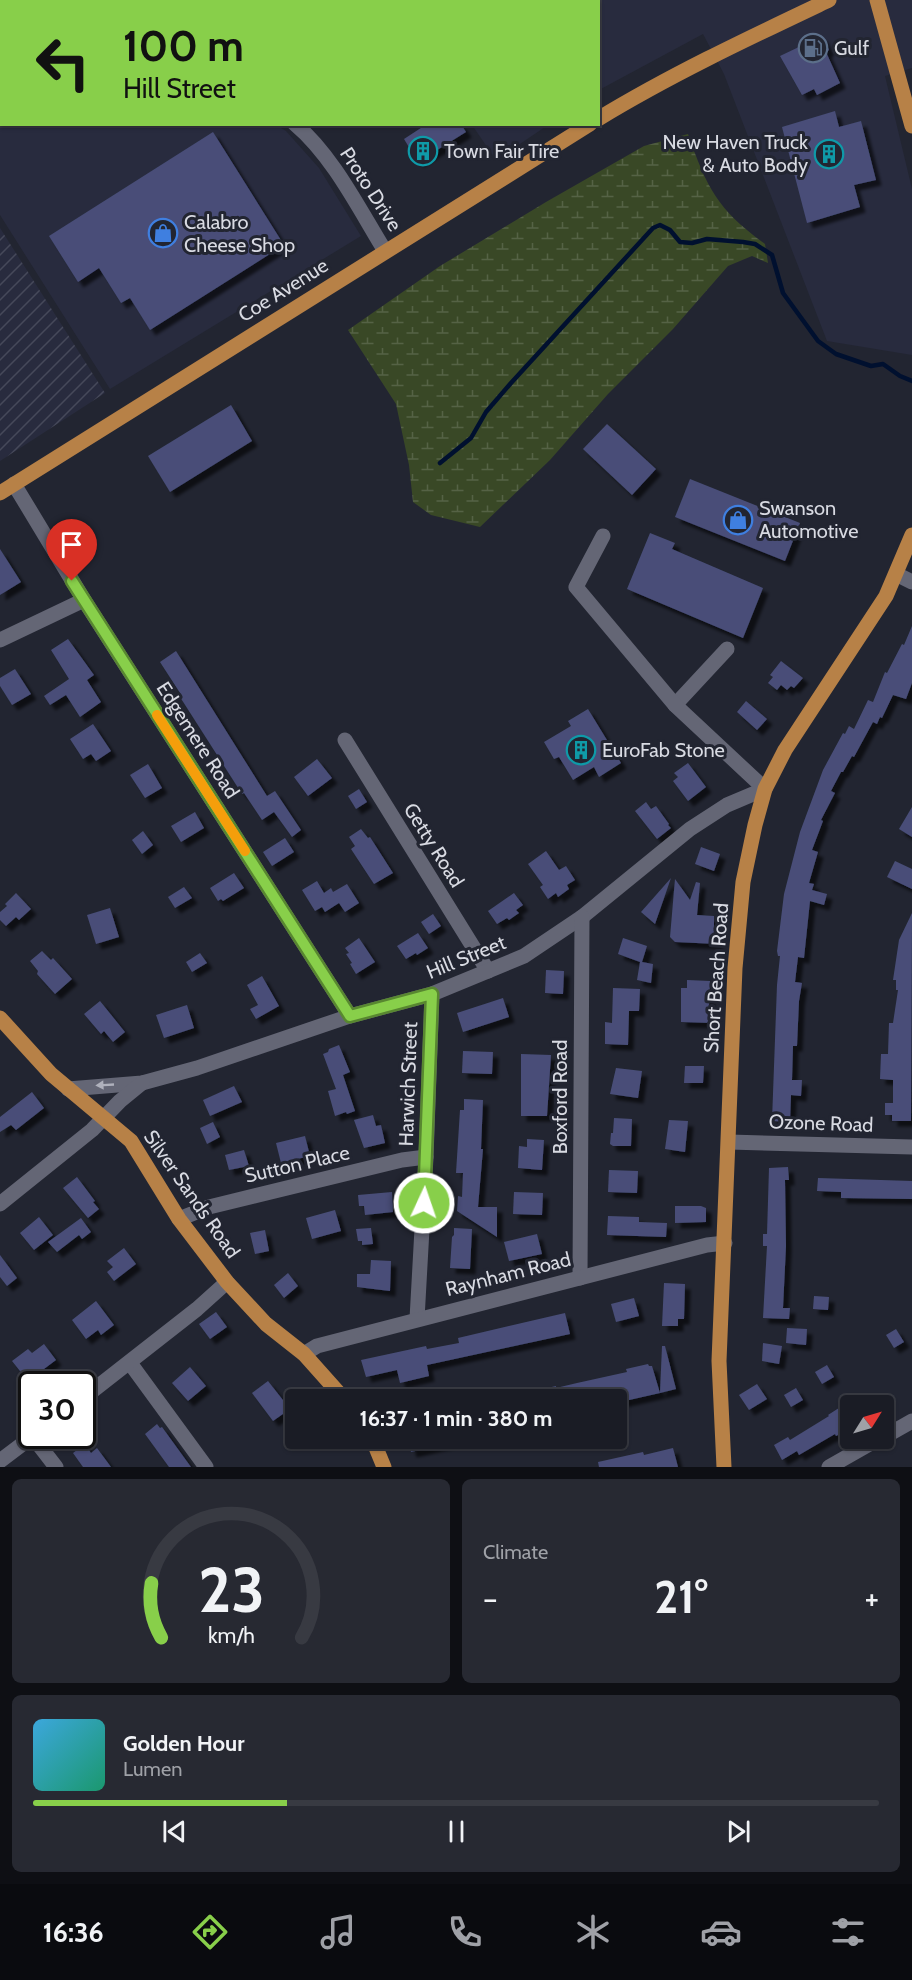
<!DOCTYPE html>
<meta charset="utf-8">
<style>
:root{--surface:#1a1c25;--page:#272932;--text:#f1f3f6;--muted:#9fa1a7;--line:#383a42;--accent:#88cf4a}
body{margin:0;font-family:Cabin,sans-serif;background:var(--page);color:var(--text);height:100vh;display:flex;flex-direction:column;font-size:22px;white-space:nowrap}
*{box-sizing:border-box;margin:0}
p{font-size:20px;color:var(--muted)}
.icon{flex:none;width:33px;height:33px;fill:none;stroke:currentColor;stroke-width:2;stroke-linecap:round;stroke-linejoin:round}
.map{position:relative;height:1467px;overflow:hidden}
.panel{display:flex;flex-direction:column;gap:12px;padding:12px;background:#0e0f14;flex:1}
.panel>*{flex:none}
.top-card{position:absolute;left:0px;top:0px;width:600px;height:126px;box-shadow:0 2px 4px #0004,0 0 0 2px var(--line);background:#88cf4a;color:#111;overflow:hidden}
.needle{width:39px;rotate:53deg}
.fabs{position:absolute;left:840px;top:1395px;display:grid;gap:12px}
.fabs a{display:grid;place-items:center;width:54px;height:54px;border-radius:6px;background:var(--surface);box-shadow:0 2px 4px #0004,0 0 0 2px var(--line);font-size:30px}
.speed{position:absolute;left:18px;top:1371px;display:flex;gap:12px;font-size:30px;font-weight:700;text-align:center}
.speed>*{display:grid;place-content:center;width:78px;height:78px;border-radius:50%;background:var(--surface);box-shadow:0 2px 4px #0004,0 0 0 2px var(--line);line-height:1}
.speed .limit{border:3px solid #111;border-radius:9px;background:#fff;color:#111}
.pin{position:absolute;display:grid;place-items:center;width:51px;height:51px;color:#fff;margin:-62px -26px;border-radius:50% 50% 50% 0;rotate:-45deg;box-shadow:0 0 6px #0007}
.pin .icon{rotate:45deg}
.me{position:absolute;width:66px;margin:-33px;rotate:3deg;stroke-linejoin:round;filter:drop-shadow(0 0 4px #0008)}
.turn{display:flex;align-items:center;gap:21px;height:126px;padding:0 24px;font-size:27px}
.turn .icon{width:78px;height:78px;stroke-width:2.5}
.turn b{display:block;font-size:42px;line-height:51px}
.big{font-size:45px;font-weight:700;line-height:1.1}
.panel .card{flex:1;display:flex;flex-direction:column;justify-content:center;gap:9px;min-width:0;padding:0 21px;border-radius:9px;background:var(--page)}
.panel .dial{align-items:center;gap:0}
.dial svg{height:156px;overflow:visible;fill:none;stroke:var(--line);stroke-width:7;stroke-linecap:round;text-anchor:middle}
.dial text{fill:var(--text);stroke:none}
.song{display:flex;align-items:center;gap:18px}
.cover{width:72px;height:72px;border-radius:9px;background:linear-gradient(135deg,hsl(200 70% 55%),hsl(160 70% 35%))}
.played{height:6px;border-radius:3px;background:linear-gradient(90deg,var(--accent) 30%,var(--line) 30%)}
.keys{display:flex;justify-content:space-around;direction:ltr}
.heat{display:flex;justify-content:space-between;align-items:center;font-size:33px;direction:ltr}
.panel .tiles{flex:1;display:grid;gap:12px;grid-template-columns:1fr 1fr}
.card:last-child{grid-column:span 2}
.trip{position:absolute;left:285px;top:1389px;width:342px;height:60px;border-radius:6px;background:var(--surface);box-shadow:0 2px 4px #0004,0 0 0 2px var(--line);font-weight:700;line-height:60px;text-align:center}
.menu{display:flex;height:96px;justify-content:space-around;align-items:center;background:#0a0b0f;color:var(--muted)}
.menu .icon{width:42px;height:42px}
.menu .current{color:var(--accent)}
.menu b{font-size:27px;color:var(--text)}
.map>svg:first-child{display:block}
</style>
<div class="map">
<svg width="912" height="1467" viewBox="0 0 912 1467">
<defs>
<pattern id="industrial-furrows" width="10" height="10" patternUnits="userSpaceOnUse" patternTransform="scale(1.5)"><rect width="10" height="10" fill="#282b3e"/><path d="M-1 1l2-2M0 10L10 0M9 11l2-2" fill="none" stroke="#46495a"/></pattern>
<pattern id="wetland-marsh" width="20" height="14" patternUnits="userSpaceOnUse" patternTransform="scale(1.5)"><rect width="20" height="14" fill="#394826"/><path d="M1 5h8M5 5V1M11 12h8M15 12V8" fill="none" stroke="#556245"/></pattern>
<filter id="shadow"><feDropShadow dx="5.5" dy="5.5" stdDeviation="1.5" flood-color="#0009"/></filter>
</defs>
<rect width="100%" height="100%" fill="#222531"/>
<g fill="#282b3e">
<polygon points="389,0 912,0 912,68 885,76 912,189 912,355 827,341 724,74 703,34 599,90 598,2"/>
<polygon points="0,85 2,124 276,125 286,131 319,168 361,236 110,389 0,215"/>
<polygon points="472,125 548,125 496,160"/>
</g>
<polygon fill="url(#industrial-furrows)" points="0,228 105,393 0,461"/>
<g fill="url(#wetland-marsh)">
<polygon points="0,0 381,0 381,1 2,2 0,62"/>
<path d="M688 134C707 188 717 209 765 244L768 263 752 256 728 266 673 329 608 394 550 460 480 527 431 515 413 502 409 465 396 404 348 330 440 266 546 202 644 146Z"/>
</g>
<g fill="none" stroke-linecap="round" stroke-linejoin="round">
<polyline stroke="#00102f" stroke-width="4.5" points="440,463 471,438 486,412 511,383 653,228 660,225 670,230 680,242 692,243 707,239 743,242 755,244 772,255 783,293 818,341 836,354 871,366 883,364 900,376 912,381"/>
</g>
<g fill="#484e78" filter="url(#shadow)">
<polygon points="822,36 829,50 826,52 840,83 817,95 814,89 802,95 780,56"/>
<polygon points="835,111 839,127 861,121 876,180 854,185 860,207 807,223 782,127"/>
<polygon points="427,124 461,124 466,132 418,162 404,139"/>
<polygon points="213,132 284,245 150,330 130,298 121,303 99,268 78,282 49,236"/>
<polygon points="231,405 252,441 170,492 148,456"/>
<polygon points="607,424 656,469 632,495 583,449"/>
<polygon points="690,479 800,523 785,561 675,517"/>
<polygon points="650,533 675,543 672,549 763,588 743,638 627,589"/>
<polygon points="0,549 21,582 0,595"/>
<polygon points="912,626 912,683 906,699 893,695 882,718 880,717 877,724 873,722 854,757 852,756 843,772 841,772 831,791 835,793 821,820 823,821 812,850 818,852 809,883 814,884 812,890 827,894 824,905 810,901 804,958 798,957 795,982 802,983 799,1001 797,1046 793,1046 792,1080 802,1080 801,1096 791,1095 790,1122 772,1121 777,985 780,956 778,956 777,951 784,894 800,832 823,770 843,733 845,734 849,726 854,729 868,700 873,702 885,672 887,673 902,644 904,645"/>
<polygon points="68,639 94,675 87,680 101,702 80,717 66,695 50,705 44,696 69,679 51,650"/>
<polygon points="176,651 267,796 275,791 301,830 292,837 274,812 262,820 244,793 242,794 180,697 182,696 160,662"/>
<polygon points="781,661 803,678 794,688 791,686 787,690 781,685 777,690 768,683 773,677 770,675"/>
<polygon points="15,669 31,694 12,705 0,686 0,678"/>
<polygon points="746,701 767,719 757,730 737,712"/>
<polygon points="588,709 621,763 599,777 594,767 573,780 559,757 554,759 544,742 571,726 568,721"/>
<polygon points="93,724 111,751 96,761 91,754 83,759 70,739"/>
<polygon points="317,759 332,778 308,796 294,777"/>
<polygon points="688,763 706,787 688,801 673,781 678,777 674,773"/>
<polygon points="148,764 162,788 145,798 130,775"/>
<polygon points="359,789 367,802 356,809 348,796"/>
<polygon points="646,802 651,809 656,806 669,824 668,825 671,828 657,839 635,811"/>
<polygon points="912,807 912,837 899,829"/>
<polygon points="195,812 204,828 181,842 171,826"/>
<polygon points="361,829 368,838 370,837 393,873 374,884 351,849 355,846 349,837"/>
<polygon points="143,831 153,845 142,854 132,840"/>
<polygon points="285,838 294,852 272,866 263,852"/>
<polygon points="701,847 720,854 714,871 695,864"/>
<polygon points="546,851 559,870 566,866 575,880 567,885 569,889 558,897 556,893 548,899 540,887 543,885 528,864"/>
<polygon points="895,861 912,869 912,889 887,877"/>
<polygon points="234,873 244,888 223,901 221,899 218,901 210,888"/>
<polygon points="671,878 655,924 641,912"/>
<polygon points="675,879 690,900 696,882 700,883 697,915 714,916 714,927 718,928 717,944 675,942 670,937"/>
<polygon points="317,881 324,893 331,888 333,892 347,884 359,903 345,912 339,903 325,912 322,907 315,911 302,890"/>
<polygon points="184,887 192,898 175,908 168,897"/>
<polygon points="16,893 31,909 19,920 16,917 6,926 0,920 0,912 7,906 5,904"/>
<polygon points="514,893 523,905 516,910 519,913 509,920 507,918 497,924 488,911"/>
<polygon points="110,908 119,937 96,944 87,915"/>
<polygon points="912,913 911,1121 892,1121 892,1115 885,1115 885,1103 893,1103 893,1080 880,1079 881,1054 888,1054 889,1023 893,1023 898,990 896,990 896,980 893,980 899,940"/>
<polygon points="433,914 441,926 429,934 421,922"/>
<polygon points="418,933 428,948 417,955 416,953 406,959 397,946"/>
<polygon points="359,938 375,962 356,974 350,964 352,963 346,954 349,953 345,948"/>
<polygon points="623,938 647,946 642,962 653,964 651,983 637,980 640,962 618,954"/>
<polygon points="42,951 51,960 53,958 72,979 55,994 37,974 38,971 30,961"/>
<polygon points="200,953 207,963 192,972 186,962"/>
<polygon points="546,970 564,971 563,994 545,993"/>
<polygon points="262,976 279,1006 256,1019 250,1009 258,1005 247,985"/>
<polygon points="687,980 710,981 709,1006 713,1006 712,1023 681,1022 681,988 687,988"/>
<polygon points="613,988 640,989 639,1011 629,1011 628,1045 605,1044 605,1022 612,1023"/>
<polygon points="503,998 509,1017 463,1032 457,1013"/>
<polygon points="100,1001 125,1032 113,1042 104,1031 101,1034 84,1014"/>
<polygon points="187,1005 194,1028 164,1038 156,1015"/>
<polygon points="339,1045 350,1072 343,1075 355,1111 347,1114 346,1112 335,1116 328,1091 336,1089 323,1054 328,1052 329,1049"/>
<polygon points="463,1051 493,1052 492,1074 462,1073"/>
<polygon points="521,1054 551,1055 547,1116 521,1116"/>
<polygon points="685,1066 704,1066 703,1083 684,1083"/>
<polygon points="616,1068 642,1071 638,1098 610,1094"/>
<polygon points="234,1086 242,1102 210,1116 203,1100"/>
<polygon points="32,1092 44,1108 16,1130 11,1125 0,1132 0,1117"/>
<polygon points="464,1099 483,1100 481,1149 483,1149 478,1207 497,1207 497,1237 457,1211 458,1196 462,1197 463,1173 456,1173 460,1110 464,1110"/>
<polygon points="373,1115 376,1126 381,1125 385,1143 364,1148 354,1120"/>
<polygon points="614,1118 632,1119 631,1146 613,1146 610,1144 611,1133 613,1133"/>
<polygon points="669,1120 688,1121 685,1152 665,1149"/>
<polygon points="213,1122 220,1137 207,1144 200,1128"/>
<polygon points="305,1136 310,1156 281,1163 276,1143"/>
<polygon points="527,1139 544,1140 542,1170 518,1168 519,1146 527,1147"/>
<polygon points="244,1150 249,1166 229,1170 225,1155"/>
<polygon points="788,1167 789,1180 785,1180 786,1246 783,1308 790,1308 789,1319 763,1318 767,1246 763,1246 763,1234 767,1234 769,1168"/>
<polygon points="609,1170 638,1171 637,1193 608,1192"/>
<polygon points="77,1177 95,1201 93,1202 99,1209 88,1218 63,1188"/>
<polygon points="818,1178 912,1181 912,1199 841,1198 841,1192 817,1191"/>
<polygon points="392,1192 393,1212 365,1215 364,1206 359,1206 358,1195"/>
<polygon points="514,1192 543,1193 542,1215 513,1214"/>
<polygon points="675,1206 701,1206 706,1208 706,1222 675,1223"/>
<polygon points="335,1210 341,1231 312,1239 306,1218"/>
<polygon points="608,1216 639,1217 639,1222 667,1223 666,1237 607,1235"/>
<polygon points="39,1217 53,1235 34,1250 20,1233"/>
<polygon points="81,1218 91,1232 82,1239 79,1235 57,1252 48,1242"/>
<polygon points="371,1228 373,1244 362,1245 362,1241 358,1241 356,1229"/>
<polygon points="454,1228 472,1229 470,1269 450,1268 452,1237 454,1235"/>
<polygon points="265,1230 269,1251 255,1254 250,1233"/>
<polygon points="537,1234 542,1254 509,1261 504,1242"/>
<polygon points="124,1248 136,1264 114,1281 107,1272 113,1267 107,1261"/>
<polygon points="0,1255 17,1278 7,1286 0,1277"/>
<polygon points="371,1260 391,1261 390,1291 357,1287 357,1274 370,1274"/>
<polygon points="288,1273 298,1286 284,1298 274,1285"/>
<polygon points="664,1283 685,1284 684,1319 678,1319 678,1326 662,1326"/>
<polygon points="814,1296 829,1297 828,1310 813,1309"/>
<polygon points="634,1298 639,1316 616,1322 611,1304"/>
<polygon points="96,1301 114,1325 101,1335 98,1330 86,1339 72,1320"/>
<polygon points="216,1312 227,1327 210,1339 199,1324"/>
<polygon points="565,1313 570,1334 427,1365 429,1376 400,1383 397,1370 366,1377 361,1360 426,1346 427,1349 459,1343 458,1338"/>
<polygon points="787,1328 807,1329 806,1345 786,1343"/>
<polygon points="896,1329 904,1342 894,1348 886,1335"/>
<polygon points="763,1343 782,1346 779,1364 762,1361"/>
<polygon points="44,1344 56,1360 28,1381 12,1361 28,1349 32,1353"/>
<polygon points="662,1346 665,1346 676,1389 660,1393"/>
<polygon points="648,1364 649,1366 652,1366 660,1393 616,1403 616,1400 517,1400 517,1395 556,1386 556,1388 577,1383 627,1372 626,1369"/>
<polygon points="827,1365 834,1377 822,1384 815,1372"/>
<polygon points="190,1367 206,1386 188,1401 172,1383"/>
<polygon points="268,1381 290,1409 273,1421 252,1393"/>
<polygon points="757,1384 767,1399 749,1410 739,1395"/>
<polygon points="796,1388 803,1400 791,1407 784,1395"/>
<polygon points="842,1406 850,1420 850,1432 842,1438 840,1434 836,1436 835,1434 799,1455 797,1451 782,1460 774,1445 788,1437 790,1440 829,1416 828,1415"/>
<polygon points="157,1424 160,1428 162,1427 191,1467 169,1467 145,1434"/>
<polygon points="408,1438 450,1438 450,1443 411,1452"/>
<polygon points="85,1444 91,1453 97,1448 111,1467 83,1467 73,1453"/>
<polygon points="673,1448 678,1467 599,1467 598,1462 643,1452 644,1455"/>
</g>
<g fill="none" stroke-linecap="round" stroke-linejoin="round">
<g stroke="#646675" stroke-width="15">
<polyline points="0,76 2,76"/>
<path d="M295 124C333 156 359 209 385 251"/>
<polyline points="14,484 84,600 350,1016"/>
<polyline points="896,574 912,582"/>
<polyline points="0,640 84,600"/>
<polyline points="675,705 727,649"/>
<polyline points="345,740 488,971"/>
<polyline points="68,1089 142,1083 197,1068 350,1016 432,994 524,956 582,917 690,829 727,805 765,789 675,705 576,587 603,536"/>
<polyline points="729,1142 912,1147"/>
<polyline points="0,1204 92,1130 120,1101 142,1083"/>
<polyline points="179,1219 209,1207 402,1160 426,1157"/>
<polyline points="580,1278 582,917"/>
<polyline points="417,1319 426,1157 432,994"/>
<polyline points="304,1354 317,1346 707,1245 725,1243"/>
<polyline points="130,1363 206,1467"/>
<polyline points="82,1399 197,1309 227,1282"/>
<polyline points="32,1436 56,1467"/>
<polyline points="884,1437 912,1421"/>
<polyline points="0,1461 33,1436"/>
<polyline points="829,1467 880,1438"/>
</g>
<g stroke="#b78147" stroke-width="15">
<polyline points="877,0 912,126"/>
<path d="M598 119C672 74 751 37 829 0"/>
<polyline points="0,493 590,124"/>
<polyline points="0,1018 51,1074 131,1141 179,1219 227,1282 266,1324 304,1354 345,1400"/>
<polyline points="372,1438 384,1467"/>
<polyline points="724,1467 719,1361 735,968 743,882 755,825 765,789 785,750 886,596 912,535"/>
</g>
</g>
<defs><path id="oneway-solid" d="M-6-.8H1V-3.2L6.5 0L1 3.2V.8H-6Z" transform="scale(1.5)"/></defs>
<use fill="#afb1bc" href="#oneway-solid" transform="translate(105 1085) rotate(177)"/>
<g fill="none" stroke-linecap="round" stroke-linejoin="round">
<g stroke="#588730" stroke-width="15">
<polyline id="route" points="72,581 350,1016 432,994 424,1203"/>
</g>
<use href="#route" stroke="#88cf4a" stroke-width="10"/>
<polyline stroke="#f59e0b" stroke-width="10" points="157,715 245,851"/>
</g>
<defs>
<g id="fuel-ring" transform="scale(1.5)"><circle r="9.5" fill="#222531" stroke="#5c6f8a" stroke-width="1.5"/><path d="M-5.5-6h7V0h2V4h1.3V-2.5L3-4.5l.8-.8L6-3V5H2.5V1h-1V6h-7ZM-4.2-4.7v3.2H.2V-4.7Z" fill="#5c6f8a"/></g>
<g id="building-ring" transform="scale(1.5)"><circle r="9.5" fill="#222531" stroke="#0f9aa8" stroke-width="1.5"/><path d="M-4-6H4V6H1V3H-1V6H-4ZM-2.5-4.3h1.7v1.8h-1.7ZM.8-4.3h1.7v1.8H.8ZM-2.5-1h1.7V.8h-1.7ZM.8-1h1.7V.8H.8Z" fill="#0f9aa8"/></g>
<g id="shop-ring" transform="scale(1.5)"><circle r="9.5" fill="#222531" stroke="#3f7fe0" stroke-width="1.5"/><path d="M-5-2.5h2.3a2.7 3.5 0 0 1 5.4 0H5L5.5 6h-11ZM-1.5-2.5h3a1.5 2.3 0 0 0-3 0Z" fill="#3f7fe0"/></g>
</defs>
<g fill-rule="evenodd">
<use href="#fuel-ring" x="813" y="48"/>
<use href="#building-ring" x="423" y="151"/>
<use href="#building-ring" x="829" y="154"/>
<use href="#shop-ring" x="163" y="233"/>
<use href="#shop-ring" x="738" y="520"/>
<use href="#building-ring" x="581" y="750"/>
</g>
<g text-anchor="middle" stroke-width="6" stroke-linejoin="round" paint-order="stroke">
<g font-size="20" fill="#d8dae2" stroke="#222531" text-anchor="start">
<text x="834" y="55">Gulf</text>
<text x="808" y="149" text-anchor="end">New Haven Truck<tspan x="808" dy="23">&amp; Auto Body</tspan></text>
<text x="444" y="158">Town Fair Tire</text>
<text x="184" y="229">Calabro<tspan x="184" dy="23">Cheese Shop</tspan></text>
<text x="759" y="515">Swanson<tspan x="759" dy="23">Automotive</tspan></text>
<text x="602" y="757">EuroFab Stone</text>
</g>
<g font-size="20" fill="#d8dae2" stroke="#222531">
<text transform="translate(371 189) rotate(57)" y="7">Proto Drive</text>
<text transform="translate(283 290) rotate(-32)" y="7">Coe Avenue</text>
<text transform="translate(198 740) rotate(57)" y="7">Edgemere Road</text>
<text transform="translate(434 845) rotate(58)" y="7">Getty Road</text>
<text transform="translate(466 957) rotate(-22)" y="7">Hill Street</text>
<text transform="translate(716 978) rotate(-86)" y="7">Short Beach Road</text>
<text transform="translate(408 1084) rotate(-88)" y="7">Harwich Street</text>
<text transform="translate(560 1097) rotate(-90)" y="7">Boxford Road</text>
<text transform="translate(821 1123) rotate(2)" y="7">Ozone Road</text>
<text transform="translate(297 1164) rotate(-13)" y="7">Sutton Place</text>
<text transform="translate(192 1194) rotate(55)" y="7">Silver Sands Road</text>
<text transform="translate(508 1274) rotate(-14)" y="7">Raynham Road</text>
</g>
</g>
</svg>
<div class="fabs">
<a><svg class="needle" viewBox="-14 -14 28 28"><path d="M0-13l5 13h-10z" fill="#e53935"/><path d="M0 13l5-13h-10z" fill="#9fa1a7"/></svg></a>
</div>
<div class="speed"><div class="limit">30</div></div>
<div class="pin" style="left:72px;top:581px;background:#d93025"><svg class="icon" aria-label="arrive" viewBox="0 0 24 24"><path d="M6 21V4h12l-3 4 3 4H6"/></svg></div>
<svg class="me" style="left:424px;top:1203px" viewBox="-20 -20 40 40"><circle r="17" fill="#88cf4a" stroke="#fff" stroke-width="3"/><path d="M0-11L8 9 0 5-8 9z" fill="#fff"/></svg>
<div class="trip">16:37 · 1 min · 380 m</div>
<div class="top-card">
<div class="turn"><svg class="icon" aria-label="left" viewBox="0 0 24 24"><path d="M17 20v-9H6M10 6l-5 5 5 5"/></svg><div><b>100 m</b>Hill Street</div></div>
</div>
</div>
<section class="panel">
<div class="tiles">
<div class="card dial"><svg viewBox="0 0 100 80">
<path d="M14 69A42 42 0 1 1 86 69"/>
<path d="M14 69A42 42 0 0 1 9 41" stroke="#88cf4a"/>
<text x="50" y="56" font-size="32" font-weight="700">23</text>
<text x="50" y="72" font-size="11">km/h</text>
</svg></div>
<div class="card"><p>Climate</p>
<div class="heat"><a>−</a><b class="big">21°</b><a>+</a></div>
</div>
<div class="card">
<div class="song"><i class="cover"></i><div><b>Golden Hour</b><p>Lumen</p></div></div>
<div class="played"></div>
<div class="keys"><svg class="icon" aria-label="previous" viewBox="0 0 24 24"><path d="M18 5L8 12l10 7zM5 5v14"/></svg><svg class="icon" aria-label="pause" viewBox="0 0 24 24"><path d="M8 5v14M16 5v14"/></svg><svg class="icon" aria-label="next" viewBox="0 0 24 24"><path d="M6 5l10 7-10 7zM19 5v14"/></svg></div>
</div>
</div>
</section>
<nav class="menu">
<b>16:36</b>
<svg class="icon current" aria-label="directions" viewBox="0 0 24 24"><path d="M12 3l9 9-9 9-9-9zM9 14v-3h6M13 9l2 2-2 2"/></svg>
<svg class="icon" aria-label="music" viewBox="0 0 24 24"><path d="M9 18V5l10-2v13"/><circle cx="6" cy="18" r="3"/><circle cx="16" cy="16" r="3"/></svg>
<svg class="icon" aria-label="phone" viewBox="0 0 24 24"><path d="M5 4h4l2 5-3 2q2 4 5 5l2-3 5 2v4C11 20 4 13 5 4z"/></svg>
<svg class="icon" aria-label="climate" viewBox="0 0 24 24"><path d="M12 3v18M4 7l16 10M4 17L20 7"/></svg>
<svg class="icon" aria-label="car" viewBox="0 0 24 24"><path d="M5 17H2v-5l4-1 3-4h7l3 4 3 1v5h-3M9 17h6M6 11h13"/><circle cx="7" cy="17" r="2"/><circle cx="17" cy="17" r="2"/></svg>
<svg class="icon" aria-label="filters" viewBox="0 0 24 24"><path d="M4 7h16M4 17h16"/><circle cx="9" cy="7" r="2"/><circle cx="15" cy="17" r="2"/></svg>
</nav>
